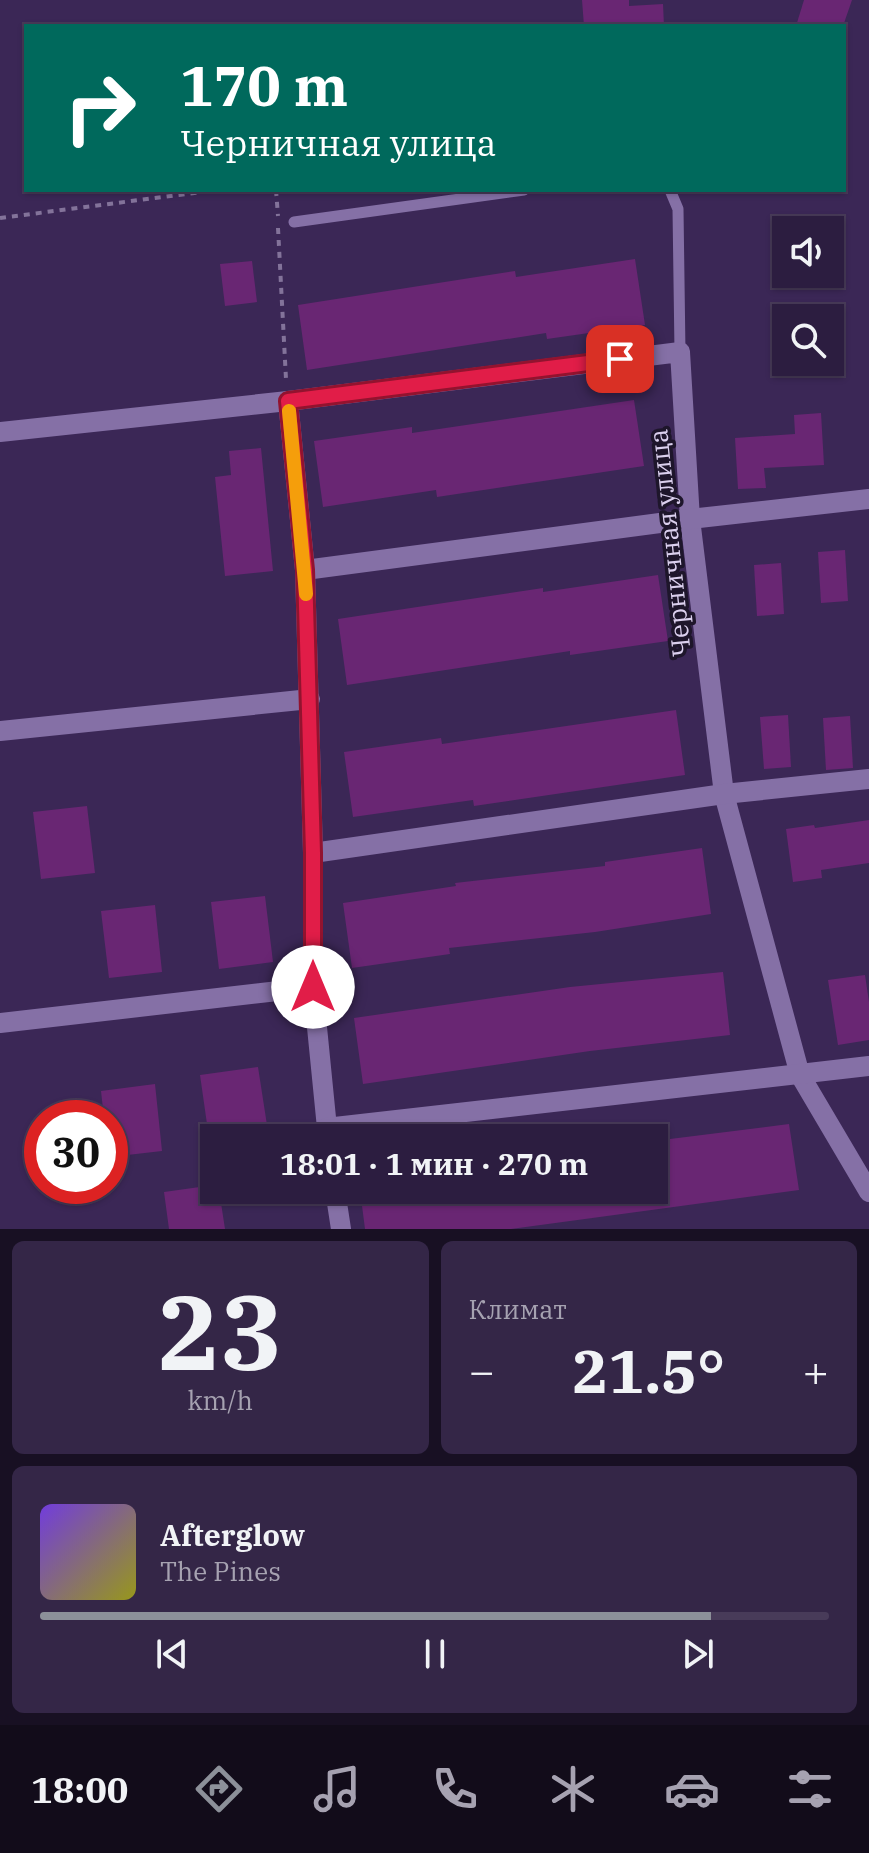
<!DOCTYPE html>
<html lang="ru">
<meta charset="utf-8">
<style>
:root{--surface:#2c1d40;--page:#342647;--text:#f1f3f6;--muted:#a6a2b1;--line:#483b59;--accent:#8c9099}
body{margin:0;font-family:"IBM Plex Serif",serif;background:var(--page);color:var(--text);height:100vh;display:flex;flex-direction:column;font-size:30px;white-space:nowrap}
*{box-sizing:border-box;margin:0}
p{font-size:26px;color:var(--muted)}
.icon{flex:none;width:44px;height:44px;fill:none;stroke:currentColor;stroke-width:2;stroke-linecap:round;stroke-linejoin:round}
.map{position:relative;height:1229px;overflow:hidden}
.sheet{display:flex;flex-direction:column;gap:12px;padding:12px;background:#181023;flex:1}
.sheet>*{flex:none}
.banner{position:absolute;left:24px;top:24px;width:822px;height:168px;border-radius:0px;box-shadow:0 2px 6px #0004,0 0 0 2px var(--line);background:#00695c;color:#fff;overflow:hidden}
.controls{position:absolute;left:772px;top:216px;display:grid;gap:16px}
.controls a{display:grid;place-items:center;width:72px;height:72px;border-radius:0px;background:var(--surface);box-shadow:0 2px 6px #0004,0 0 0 2px var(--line);font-size:40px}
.speed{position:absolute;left:24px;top:1100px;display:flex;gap:16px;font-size:40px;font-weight:700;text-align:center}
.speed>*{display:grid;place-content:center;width:104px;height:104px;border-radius:50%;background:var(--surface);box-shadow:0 2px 6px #0004,0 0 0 2px var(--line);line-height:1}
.speed .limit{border:12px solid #d22;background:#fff;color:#111}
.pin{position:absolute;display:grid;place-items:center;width:68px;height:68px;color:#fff;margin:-34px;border-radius:16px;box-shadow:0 4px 12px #0006}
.me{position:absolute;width:88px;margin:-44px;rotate:0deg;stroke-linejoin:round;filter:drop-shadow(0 0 6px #0008)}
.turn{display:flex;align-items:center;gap:28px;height:168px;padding:0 24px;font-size:36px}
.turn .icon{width:104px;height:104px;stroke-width:2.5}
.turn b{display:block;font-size:56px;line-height:68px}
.big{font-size:60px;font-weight:800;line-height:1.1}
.sheet .tile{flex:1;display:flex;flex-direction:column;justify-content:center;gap:12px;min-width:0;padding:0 28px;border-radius:12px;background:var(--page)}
.sheet .dial{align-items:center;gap:0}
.dial b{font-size:104px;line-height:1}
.song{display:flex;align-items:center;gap:24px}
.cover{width:96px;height:96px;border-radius:12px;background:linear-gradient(135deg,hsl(260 70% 55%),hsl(60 70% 35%))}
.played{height:8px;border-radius:4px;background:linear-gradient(90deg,var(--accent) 85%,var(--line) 85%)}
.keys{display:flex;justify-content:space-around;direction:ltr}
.heat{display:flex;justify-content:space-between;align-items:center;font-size:44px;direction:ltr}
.sheet .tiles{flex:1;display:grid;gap:12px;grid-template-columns:1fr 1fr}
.tile:last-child{grid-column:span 2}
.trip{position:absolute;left:200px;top:1124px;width:468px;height:80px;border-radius:0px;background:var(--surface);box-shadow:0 2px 6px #0004,0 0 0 2px var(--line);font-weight:800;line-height:80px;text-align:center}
.tabs{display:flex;height:128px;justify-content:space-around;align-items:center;background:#120c1a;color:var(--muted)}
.tabs .icon{width:56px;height:56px}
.tabs .active{color:var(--accent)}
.tabs b{font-size:36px;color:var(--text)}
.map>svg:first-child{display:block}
</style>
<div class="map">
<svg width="869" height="1229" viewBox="0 0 869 1229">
<rect width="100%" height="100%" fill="#3b2756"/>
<g fill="#692673">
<polygon points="582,0 629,0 629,6 663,4 664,26 584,26"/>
<polygon points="804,0 852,0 843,26 796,26"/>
<polygon points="635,259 645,325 547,339 546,333 307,370 298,305 515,271 516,277"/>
<polygon points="252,261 257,302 225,306 220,264"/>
<polygon points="634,400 644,466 437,497 436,490 323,507 314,441 412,427 412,433"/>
<polygon points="821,413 824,465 764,468 766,488 738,489 735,438 795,434 794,415"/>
<polygon points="261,448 273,571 225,576 215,477 231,475 229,451"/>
<polygon points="845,550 848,601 821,603 818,552"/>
<polygon points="781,563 784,614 757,616 754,565"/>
<polygon points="658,575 668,641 570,655 570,651 347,685 338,619 543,588 543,592"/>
<polygon points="676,710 685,775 474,806 473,800 353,817 344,752 441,738 442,744"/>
<polygon points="788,715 791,767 764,769 760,717"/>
<polygon points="850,716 853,768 826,770 823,718"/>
<polygon points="87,806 95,873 41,879 33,812"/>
<polygon points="869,820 869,863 821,870 822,878 793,882 786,829 814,825 815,828"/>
<polygon points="702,848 711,914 595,932 449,948 450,954 352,968 343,903 456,886 455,883 605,866 605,862"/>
<polygon points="265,896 273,962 219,969 211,902"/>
<polygon points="155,905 162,972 109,978 101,911"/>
<polygon points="723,972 730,1035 590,1051 363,1084 354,1018 570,987"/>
<polygon points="865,975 869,1002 869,1040 838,1045 828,980"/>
<polygon points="258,1067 269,1138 209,1138 200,1075"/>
<polygon points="155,1084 162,1151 110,1157 110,1118 104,1118 101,1091"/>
<polygon points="789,1124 799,1190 511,1229 365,1229 360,1190 654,1190 654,1141"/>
<polygon points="214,1185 214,1190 219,1190 225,1229 169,1229 164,1192"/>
</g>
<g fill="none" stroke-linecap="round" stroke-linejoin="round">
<g stroke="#83739a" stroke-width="4" stroke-dasharray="6 6" stroke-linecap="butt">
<polyline points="276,190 278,216"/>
<polyline points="0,218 217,190"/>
<polyline points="278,228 286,379"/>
</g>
<g stroke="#8570a6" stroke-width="11">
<polyline points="670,190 678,209 680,352"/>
<polyline points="294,222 524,190"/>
</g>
<g stroke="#8570a6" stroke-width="20">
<polyline points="288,401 305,570 313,853 313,987 328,1138"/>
<polyline points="0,432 288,401 680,352 690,519 724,794 800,1075 869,1192"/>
<polyline points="305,570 690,519 869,499"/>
<polyline points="0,731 310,699"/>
<polyline points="313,853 724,794 869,779"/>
<polyline points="0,1023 313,987"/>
<polyline points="326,1128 869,1066"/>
<polyline points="335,1190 341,1229"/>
</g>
</g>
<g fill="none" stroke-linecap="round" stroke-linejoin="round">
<g stroke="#92132f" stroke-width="20">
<polyline id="route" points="313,987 313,853 305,570 288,401 620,359"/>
</g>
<use href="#route" stroke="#e11d48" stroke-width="14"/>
<polyline stroke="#f59e0b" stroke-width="14" points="289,411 306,594"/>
</g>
<g text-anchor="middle" stroke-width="7" stroke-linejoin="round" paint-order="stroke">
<g font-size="26" fill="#dbd0ee" stroke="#1e162b">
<text transform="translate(670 543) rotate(-96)" y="9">Черничная улица</text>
</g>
</g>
</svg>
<div class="controls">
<a><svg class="icon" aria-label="sound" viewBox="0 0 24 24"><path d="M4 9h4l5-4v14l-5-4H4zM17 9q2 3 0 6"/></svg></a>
<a><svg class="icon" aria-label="search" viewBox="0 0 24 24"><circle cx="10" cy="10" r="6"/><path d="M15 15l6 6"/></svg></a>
</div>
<div class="speed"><div class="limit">30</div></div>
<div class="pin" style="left:620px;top:359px;background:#d93025"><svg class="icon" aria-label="arrive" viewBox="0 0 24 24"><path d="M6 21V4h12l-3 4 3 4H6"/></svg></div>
<svg class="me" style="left:313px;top:987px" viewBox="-20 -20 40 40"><circle r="19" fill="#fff"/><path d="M0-13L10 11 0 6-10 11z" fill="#e11d48"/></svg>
<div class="trip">18:01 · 1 мин · 270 m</div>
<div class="banner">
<div class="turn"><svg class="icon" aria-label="right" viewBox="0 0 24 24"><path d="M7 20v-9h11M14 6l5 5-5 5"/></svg><div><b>170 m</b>Черничная улица</div></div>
</div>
</div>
<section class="sheet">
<div class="tiles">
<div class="tile dial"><b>23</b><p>km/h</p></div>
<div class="tile"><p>Климат</p>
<div class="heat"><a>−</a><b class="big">21.5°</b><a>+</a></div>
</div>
<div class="tile">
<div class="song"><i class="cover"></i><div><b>Afterglow</b><p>The Pines</p></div></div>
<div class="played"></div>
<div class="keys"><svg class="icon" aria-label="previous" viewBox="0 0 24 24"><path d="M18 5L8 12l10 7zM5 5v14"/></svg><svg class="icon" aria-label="pause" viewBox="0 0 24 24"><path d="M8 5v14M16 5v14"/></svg><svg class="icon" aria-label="next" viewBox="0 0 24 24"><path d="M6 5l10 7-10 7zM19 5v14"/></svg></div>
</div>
</div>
</section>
<nav class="tabs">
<b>18:00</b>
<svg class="icon active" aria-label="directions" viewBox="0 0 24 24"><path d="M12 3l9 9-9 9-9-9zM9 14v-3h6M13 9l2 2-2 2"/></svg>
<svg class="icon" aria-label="music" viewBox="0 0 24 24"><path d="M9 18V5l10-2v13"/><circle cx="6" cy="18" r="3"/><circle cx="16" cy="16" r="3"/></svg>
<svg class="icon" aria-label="phone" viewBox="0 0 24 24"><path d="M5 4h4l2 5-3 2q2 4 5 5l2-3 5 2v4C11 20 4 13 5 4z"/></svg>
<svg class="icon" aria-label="climate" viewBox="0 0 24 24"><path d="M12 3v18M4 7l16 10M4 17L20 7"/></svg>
<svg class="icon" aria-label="car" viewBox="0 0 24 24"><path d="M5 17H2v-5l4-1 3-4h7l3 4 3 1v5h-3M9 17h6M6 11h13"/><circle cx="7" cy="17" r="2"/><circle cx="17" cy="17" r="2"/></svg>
<svg class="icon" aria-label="filters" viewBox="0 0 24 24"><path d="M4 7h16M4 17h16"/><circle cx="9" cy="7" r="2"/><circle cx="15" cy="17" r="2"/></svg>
</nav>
